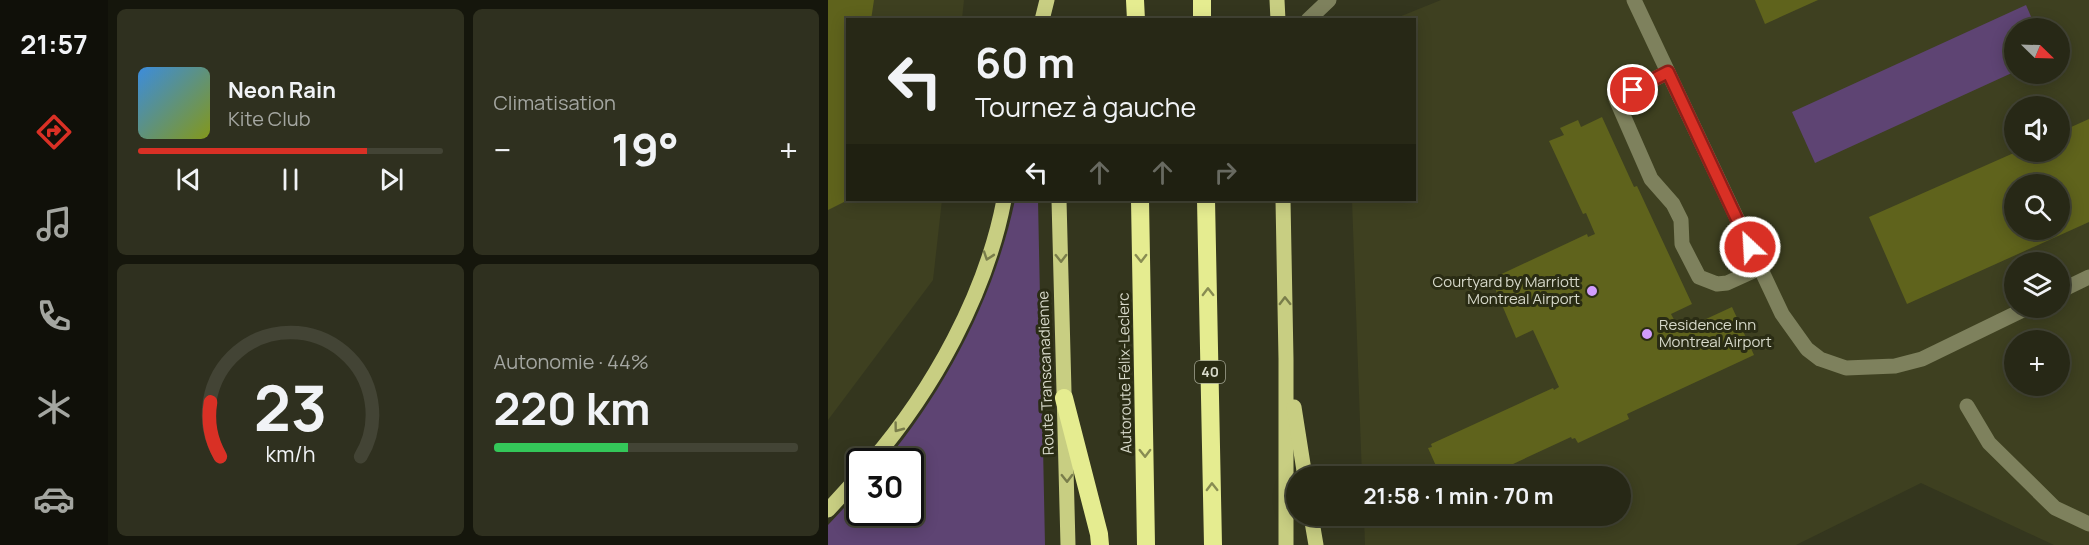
<!DOCTYPE html>
<html lang="fr">
<meta charset="utf-8">
<style>
:root{--surface:#272816;--page:#2f301f;--text:#f1f3f6;--muted:#a4a6a1;--line:#434435;--accent:#d93025}
body{margin:0;font-family:Manrope,sans-serif;background:var(--page);color:var(--text);height:100vh;display:flex;flex-direction:column;font-size:22px;white-space:nowrap}
*{box-sizing:border-box;margin:0}
p{font-size:20px;color:var(--muted)}
.icon{flex:none;width:33px;height:33px;fill:none;stroke:currentColor;stroke-width:2;stroke-linecap:round;stroke-linejoin:round}
.map{position:relative;flex:1;overflow:hidden}
.sheet{display:flex;flex-direction:column;gap:9px;padding:9px;background:#15160c;width:720px}
.sheet>*{flex:none}
.banner{position:absolute;left:18px;top:18px;width:570px;height:183px;border-radius:0px;box-shadow:0 3px 15px #0003,0 0 0 2px var(--line);background:#272816;color:var(--text);overflow:hidden}
.needle{width:39px;rotate:113deg}
.fabs{position:absolute;left:1176px;top:18px;display:grid;gap:12px}
.fabs a{display:grid;place-items:center;width:66px;height:66px;border-radius:50%;background:var(--surface);box-shadow:0 3px 15px #0003,0 0 0 2px var(--line);font-size:30px}
.speed{position:absolute;left:18px;top:448px;display:flex;gap:12px;font-size:30px;font-weight:700;text-align:center}
.speed>*{display:grid;place-content:center;width:78px;height:78px;border-radius:50%;background:var(--surface);box-shadow:0 3px 15px #0003,0 0 0 2px var(--line);line-height:1}
.speed .limit{border:3px solid #111;border-radius:9px;background:#fff;color:#111}
.pin{position:absolute;display:grid;place-items:center;width:51px;height:51px;color:#fff;margin:-26px;border:3px solid #fff;border-radius:50%;box-shadow:0 2px 6px #0007}
.me{position:absolute;width:66px;margin:-33px;rotate:335deg;stroke-linejoin:round;filter:drop-shadow(0 0 4px #0008)}
.turn{display:flex;align-items:center;gap:21px;height:126px;padding:0 30px;font-size:27px}
.turn .icon{width:78px;height:78px;stroke-width:2.5}
.turn b{display:block;font-size:42px;line-height:51px}
.lanes{display:flex;align-items:center;height:57px;padding:0 30px;background:#0003;justify-content:center;gap:30px;direction:ltr}
.lanes .off{opacity:.35}
.big{font-size:45px;font-weight:700;line-height:1.1}
.sheet .card{flex:1;display:flex;flex-direction:column;justify-content:center;gap:9px;min-width:0;padding:0 21px;border-radius:9px;background:var(--page)}
.sheet .dial{align-items:center;gap:0}
.dial svg{height:156px;overflow:visible;fill:none;stroke:var(--line);stroke-width:7;stroke-linecap:round;text-anchor:middle}
.dial text{fill:var(--text);stroke:none}
.song{display:flex;align-items:center;gap:18px}
.cover{width:72px;height:72px;border-radius:9px;background:linear-gradient(135deg,hsl(210 70% 55%),hsl(70 70% 35%))}
.played{height:6px;border-radius:3px;background:linear-gradient(90deg,var(--accent) 75%,var(--line) 75%)}
.keys{display:flex;justify-content:space-around;direction:ltr}
.heat{display:flex;justify-content:space-between;align-items:center;font-size:33px;direction:ltr}
.charge{height:9px;border-radius:4px;background:linear-gradient(90deg,#34c759 44%,var(--line) 0)}
.sheet .tiles{flex:1;display:grid;gap:9px;grid-template-columns:repeat(2,1fr)}
.trip{position:absolute;left:458px;top:466px;width:345px;height:60px;border-radius:30px;background:var(--surface);box-shadow:0 3px 15px #0003,0 0 0 2px var(--line);font-weight:700;line-height:60px;text-align:center}
main{display:flex;flex:1;min-height:0}
.menu{display:flex;flex-direction:column;width:108px;justify-content:space-around;align-items:center;background:#101009;color:var(--muted)}
.menu .icon{width:42px;height:42px}
.menu .current{color:var(--accent)}
.menu b{font-size:27px;color:var(--text)}
.map>svg:first-child{display:block}
</style>
<main>
<nav class="menu">
<b>21:57</b>
<svg class="icon current" aria-label="directions" viewBox="0 0 24 24"><path d="M12 3l9 9-9 9-9-9zM9 14v-3h6M13 9l2 2-2 2"/></svg>
<svg class="icon" aria-label="music" viewBox="0 0 24 24"><path d="M9 18V5l10-2v13"/><circle cx="6" cy="18" r="3"/><circle cx="16" cy="16" r="3"/></svg>
<svg class="icon" aria-label="phone" viewBox="0 0 24 24"><path d="M5 4h4l2 5-3 2q2 4 5 5l2-3 5 2v4C11 20 4 13 5 4z"/></svg>
<svg class="icon" aria-label="climate" viewBox="0 0 24 24"><path d="M12 3v18M4 7l16 10M4 17L20 7"/></svg>
<svg class="icon" aria-label="car" viewBox="0 0 24 24"><path d="M5 17H2v-5l4-1 3-4h7l3 4 3 1v5h-3M9 17h6M6 11h13"/><circle cx="7" cy="17" r="2"/><circle cx="17" cy="17" r="2"/></svg>
</nav>
<section class="sheet">
<div class="tiles">
<div class="card">
<div class="song"><i class="cover"></i><div><b>Neon Rain</b><p>Kite Club</p></div></div>
<div class="played"></div>
<div class="keys"><svg class="icon" aria-label="previous" viewBox="0 0 24 24"><path d="M18 5L8 12l10 7zM5 5v14"/></svg><svg class="icon" aria-label="pause" viewBox="0 0 24 24"><path d="M8 5v14M16 5v14"/></svg><svg class="icon" aria-label="next" viewBox="0 0 24 24"><path d="M6 5l10 7-10 7zM19 5v14"/></svg></div>
</div>
<div class="card"><p>Climatisation</p>
<div class="heat"><a>−</a><b class="big">19°</b><a>+</a></div>
</div>
<div class="card dial"><svg viewBox="0 0 100 80">
<path d="M14 69A42 42 0 1 1 86 69"/>
<path d="M14 69A42 42 0 0 1 9 41" stroke="#d93025"/>
<text x="50" y="56" font-size="32" font-weight="700">23</text>
<text x="50" y="72" font-size="11">km/h</text>
</svg></div>
<div class="card"><p>Autonomie · 44%</p><b class="big">220 km</b><div class="charge"></div></div>
</div>
</section>
<div class="map">
<svg width="1261" height="545" viewBox="0 0 1261 545">
<rect width="100%" height="100%" fill="#34361e"/>
<g fill="#3e4020" fill-rule="evenodd">
<polygon points="0,0 136,0 134,19 20,20 20,200 114,200 105,280 0,420"/>
<path d="M613 0H1261V545H1226L1093 483 968 545H537L536 516H792V477H534L524 200H586V20L566 19ZM1186 28H1232V74H1186ZM1186 106H1232V152H1186ZM1186 184H1232V230H1186ZM1186 262H1232V308H1186ZM1186 340H1232V386H1186Z"/>
</g>
<g fill="#5e4473">
<polygon points="1198,5 1208,28 1186,28 1186,72 987,163 964,112"/>
<path d="M187 200H210L217 545H0V525L31 492 32 513H82V462H57C119 387 167 295 187 200Z"/>
</g>
<g fill="#5f631c" fill-rule="evenodd">
<polygon points="0,0 46,0 43,20 20,20 20,192 18,201 0,210"/>
<polygon points="927,0 990,0 937,24"/>
<polygon points="774,117 806,187 809,186 864,304 843,314 852,331 904,307 926,355 799,414 801,419 750,443 747,438 744,439 743,437 657,477 613,477 600,448 604,447 603,444 725,388 726,390 731,387 705,330 688,338 663,279 759,234 760,237 767,234 758,213 755,214 721,141 736,135 732,128 750,120 753,127"/>
<path d="M1261 119V222L1079 304 1041 217 1188 152H1232V132ZM1186 184H1232V230H1186Z"/>
</g>
<g fill="none" stroke-linecap="round" stroke-linejoin="round">
<g stroke="#7e815d" stroke-width="15">
<polyline points="806,0 954,314 979,349 992,359 1018,368 1067,366 1094,359 1199,308"/>
<polyline points="480,20 501,0"/>
<polyline points="840,72 788,99 823,179 845,204 853,220 854,244 871,277 889,284 899,283 932,268"/>
<polyline points="1232,291 1261,277"/>
<polyline points="1139,406 1161,443 1227,508 1261,524"/>
</g>
<g stroke="#c8ce82" stroke-width="15">
<polyline points="449,0 450,20"/>
<polyline points="214,20 219,0"/>
<polyline points="231,200 240,545"/>
<polyline points="455,200 458,359 458,545"/>
<polyline points="466,407 477,477"/>
<path d="M43 462C105 390 158 294 176 200"/>
<polyline points="0,510 32,475"/>
<polyline points="483,516 488,545"/>
</g>
<g stroke="#e5ec90" stroke-width="18">
<polyline points="307,0 308,20"/>
<polyline points="374,0 374,20"/>
<polyline points="312,200 318,545"/>
<polyline points="378,200 385,545"/>
<polyline points="236,398 271,534 272,545"/>
</g>
</g>
<defs><path id="oneway-chevron" d="M-2-3.5L2.5 0L-2 3.5" fill="none" stroke-width="1.6" stroke-linecap="round" stroke-linejoin="round" transform="scale(1.5)"/></defs>
<g stroke="#797d4b">
<use href="#oneway-chevron" transform="translate(160 256) rotate(109)"/>
<use href="#oneway-chevron" transform="translate(233 258) rotate(89)"/>
<use href="#oneway-chevron" transform="translate(457 301) rotate(-91)"/>
<use href="#oneway-chevron" transform="translate(70 428) rotate(127)"/>
<use href="#oneway-chevron" transform="translate(239 478) rotate(89)"/>
</g>
<g stroke="#888c52">
<use href="#oneway-chevron" transform="translate(313 258) rotate(89)"/>
<use href="#oneway-chevron" transform="translate(380 292) rotate(-91)"/>
<use href="#oneway-chevron" transform="translate(317 453) rotate(89)"/>
<use href="#oneway-chevron" transform="translate(384 487) rotate(-91)"/>
</g>
<g fill="none" stroke-linecap="round" stroke-linejoin="round">
<g stroke="#8d1f18" stroke-width="15">
<polyline id="route" points="805,90 840,72 922,247"/>
</g>
<use href="#route" stroke="#d93025" stroke-width="10"/>
</g>
<g fill="#d29dfd" stroke="#2a2c14" stroke-width="2">
<circle cx="764" cy="291" r="6"/>
<circle cx="819" cy="334" r="6"/>
</g>
<g text-anchor="middle" stroke-width="6" stroke-linejoin="round" paint-order="stroke">
<rect fill="#2a2c14" stroke="#a3a593" stroke-width="1.5" x="367" y="361" width="30" height="22" rx="4.5"/>
<g font-size="14" font-weight="bold" fill="#d7d9ca">
<text x="382" y="377">40</text>
</g>
<g font-size="15" fill="#d7d9ca" stroke="#2a2c14" text-anchor="end">
<text x="752" y="287">Courtyard by Marriott<tspan x="752" dy="17">Montreal Airport</tspan></text>
<text x="831" y="330" text-anchor="start">Residence Inn<tspan x="831" dy="17">Montreal Airport</tspan></text>
</g>
<g font-size="15" fill="#d7d9ca" stroke="#2a2c14">
<text transform="translate(218 373) rotate(-92)" y="5">Route Transcanadienne</text>
<text transform="translate(297 373) rotate(-91)" y="5">Autoroute Félix-Leclerc</text>
</g>
</g>
</svg>
<div class="fabs">
<a><svg class="needle" viewBox="-14 -14 28 28"><path d="M0-13l5 13h-10z" fill="#e53935"/><path d="M0 13l5-13h-10z" fill="#a4a6a1"/></svg></a>
<a><svg class="icon" aria-label="sound" viewBox="0 0 24 24"><path d="M4 9h4l5-4v14l-5-4H4zM17 9q2 3 0 6"/></svg></a>
<a><svg class="icon" aria-label="search" viewBox="0 0 24 24"><circle cx="10" cy="10" r="6"/><path d="M15 15l6 6"/></svg></a>
<a><svg class="icon" aria-label="layers" viewBox="0 0 24 24"><path d="M12 4l9 5-9 5-9-5zM3 14l9 5 9-5"/></svg></a>
<a>+</a>
</div>
<div class="speed"><div class="limit">30</div></div>
<div class="pin" style="left:805px;top:90px;background:#d93025"><svg class="icon" aria-label="arrive" viewBox="0 0 24 24"><path d="M6 21V4h12l-3 4 3 4H6"/></svg></div>
<svg class="me" style="left:922px;top:247px" viewBox="-20 -20 40 40"><circle r="17" fill="#d93025" stroke="#fff" stroke-width="3"/><path d="M0-11L8 9 0 5-8 9z" fill="#fff"/></svg>
<div class="trip">21:58 · 1 min · 70 m</div>
<div class="banner">
<div class="turn"><svg class="icon" aria-label="left" viewBox="0 0 24 24"><path d="M17 20v-9H6M10 6l-5 5 5 5"/></svg><div><b>60 m</b>Tournez à gauche</div></div>
<div class="lanes"><svg class="icon" aria-label="left" viewBox="0 0 24 24"><path d="M17 20v-9H6M10 6l-5 5 5 5"/></svg><svg class="icon off" aria-label="ahead" viewBox="0 0 24 24"><path d="M12 20V5M6 11l6-6 6 6"/></svg><svg class="icon off" aria-label="ahead" viewBox="0 0 24 24"><path d="M12 20V5M6 11l6-6 6 6"/></svg><svg class="icon off" aria-label="right" viewBox="0 0 24 24"><path d="M7 20v-9h11M14 6l5 5-5 5"/></svg></div>
</div>
</div>
</main>
